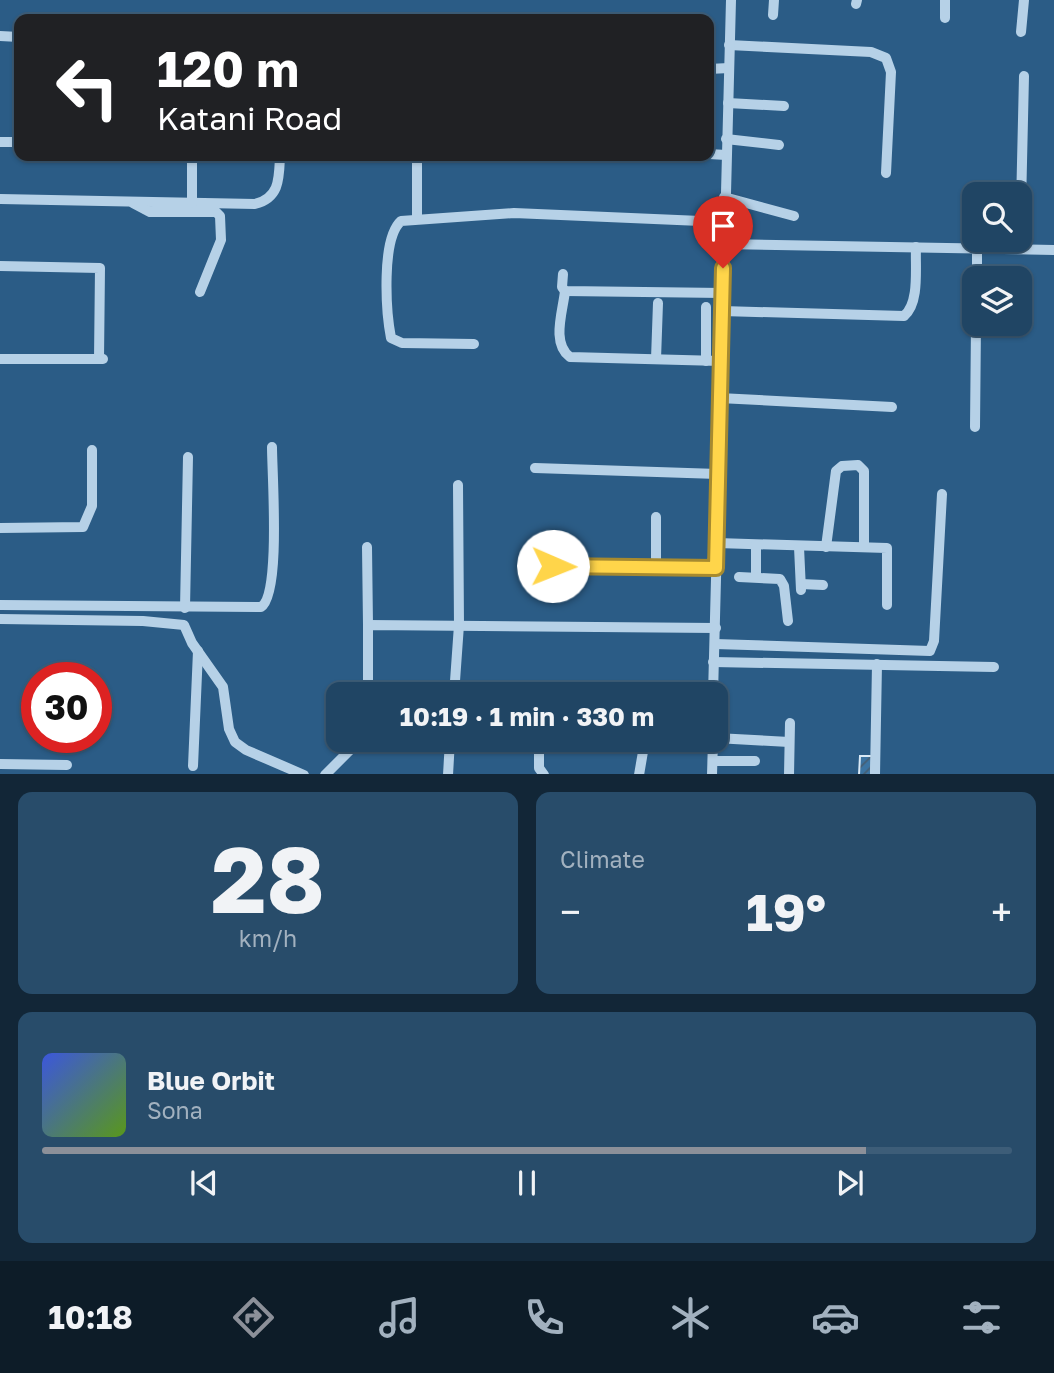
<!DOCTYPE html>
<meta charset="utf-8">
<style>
:root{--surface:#204564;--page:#284c6a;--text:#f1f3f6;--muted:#a2b1bf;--line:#3d5d78;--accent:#8c9099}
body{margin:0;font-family:"Golos Text",sans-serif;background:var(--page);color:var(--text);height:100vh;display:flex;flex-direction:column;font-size:26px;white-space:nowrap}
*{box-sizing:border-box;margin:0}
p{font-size:23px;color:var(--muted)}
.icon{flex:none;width:38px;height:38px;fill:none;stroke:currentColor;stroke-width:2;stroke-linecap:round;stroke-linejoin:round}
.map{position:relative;height:774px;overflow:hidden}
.drawer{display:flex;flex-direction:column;gap:18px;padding:18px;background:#122637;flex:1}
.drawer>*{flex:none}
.hud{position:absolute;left:14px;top:14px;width:700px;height:147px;border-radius:14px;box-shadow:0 2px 5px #0004,0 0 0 2px var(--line);background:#202124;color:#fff;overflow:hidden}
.tools{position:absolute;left:962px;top:182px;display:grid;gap:14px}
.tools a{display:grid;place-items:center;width:70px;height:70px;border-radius:14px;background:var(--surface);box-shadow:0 2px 5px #0004,0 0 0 2px var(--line);font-size:35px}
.speed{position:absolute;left:21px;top:662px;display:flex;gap:14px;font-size:35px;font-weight:700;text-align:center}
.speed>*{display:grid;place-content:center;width:91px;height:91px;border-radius:50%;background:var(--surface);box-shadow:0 2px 5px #0004,0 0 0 2px var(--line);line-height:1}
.speed .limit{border:10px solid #d22;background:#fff;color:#111}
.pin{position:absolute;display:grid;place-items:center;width:60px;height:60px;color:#fff;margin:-72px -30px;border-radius:50% 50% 50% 0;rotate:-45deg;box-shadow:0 0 7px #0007}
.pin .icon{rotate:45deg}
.me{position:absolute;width:77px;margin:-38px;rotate:91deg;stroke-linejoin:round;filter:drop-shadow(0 0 5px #0008)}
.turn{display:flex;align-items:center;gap:24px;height:147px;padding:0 28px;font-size:32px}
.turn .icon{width:91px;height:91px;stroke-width:2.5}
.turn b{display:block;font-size:49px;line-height:60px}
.big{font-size:52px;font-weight:700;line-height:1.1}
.drawer .tile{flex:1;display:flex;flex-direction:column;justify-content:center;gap:10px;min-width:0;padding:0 24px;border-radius:14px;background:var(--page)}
.drawer .dial{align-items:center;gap:0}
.dial b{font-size:91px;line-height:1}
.song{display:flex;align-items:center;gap:21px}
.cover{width:84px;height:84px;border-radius:10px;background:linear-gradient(135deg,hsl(230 70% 55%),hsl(90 70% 35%))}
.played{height:7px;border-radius:4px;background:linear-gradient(90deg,var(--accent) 85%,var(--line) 85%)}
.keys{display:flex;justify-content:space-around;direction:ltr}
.heat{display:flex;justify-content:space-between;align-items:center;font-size:38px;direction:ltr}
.drawer .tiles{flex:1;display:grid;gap:18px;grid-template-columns:1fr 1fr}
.tile:last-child{grid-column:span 2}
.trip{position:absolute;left:326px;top:682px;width:402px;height:70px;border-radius:14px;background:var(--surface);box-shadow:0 2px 5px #0004,0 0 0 2px var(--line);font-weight:700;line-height:70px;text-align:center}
.menu{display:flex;height:112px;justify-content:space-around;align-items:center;background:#0d1c28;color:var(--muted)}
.menu .icon{width:49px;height:49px}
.menu .active{color:var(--accent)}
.menu b{font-size:32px;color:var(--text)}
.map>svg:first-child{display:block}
</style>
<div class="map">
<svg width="1054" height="775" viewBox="0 0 1054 775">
<defs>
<pattern id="building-hatch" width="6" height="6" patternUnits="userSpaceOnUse" patternTransform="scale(1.75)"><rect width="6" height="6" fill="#3c74a2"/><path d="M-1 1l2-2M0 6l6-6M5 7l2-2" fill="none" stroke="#455e73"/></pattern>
</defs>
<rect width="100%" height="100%" fill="#2b5c86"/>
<polygon fill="url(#building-hatch)" stroke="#d9e9f6" stroke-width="2" points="860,756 872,756 871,775 859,775"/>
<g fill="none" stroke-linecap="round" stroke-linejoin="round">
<g stroke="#b6d1e7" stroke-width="10">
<polyline points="856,4 857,0"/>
<polyline points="773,15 774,0"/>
<polyline points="945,18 945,0"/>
<polyline points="1021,32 1024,0"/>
<polyline points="0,36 19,37"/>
<polyline points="729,45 871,52 886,58 891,72 886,173"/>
<polyline points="709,69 729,68"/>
<polyline points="728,103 784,106"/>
<polyline points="726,139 779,145"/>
<polyline points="0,142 19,142"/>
<polyline points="709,154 726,155"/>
<polyline points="724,197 794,216"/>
<path d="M0 199 255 204C280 198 279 178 280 156"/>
<polyline points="133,203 150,212 216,212 220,216 221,240 200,292"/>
<polyline points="192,203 192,156"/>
<polyline points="417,218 417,156"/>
<polyline points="723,244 1054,250"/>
<polyline points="1020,249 1024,76"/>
<polyline points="0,266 100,268 99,359"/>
<polyline points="563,274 562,287 565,291 723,293"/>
<polyline points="977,278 977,248"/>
<path d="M565 291C563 311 551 343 570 357L720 361"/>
<polyline points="706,307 706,361"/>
<path d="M722 311 904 316C920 303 915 267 916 247"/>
<path d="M474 344 402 343 391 338C386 312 381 239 401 221L514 213 724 222"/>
<polyline points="0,359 103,359"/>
<polyline points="656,359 658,303"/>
<polyline points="719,398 892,407"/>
<polyline points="975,427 976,324"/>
<polyline points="535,468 718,474"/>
<polyline points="656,517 656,567"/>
<polyline points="0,528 83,527 92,506 92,450"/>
<polyline points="717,543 887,548 887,605"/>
<polyline points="756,545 756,577"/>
<polyline points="367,547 368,625"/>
<polyline points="799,547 801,590"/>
<polyline points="826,547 836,471 842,466 858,465 864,471 864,547"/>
<polyline points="553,566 716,568"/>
<polyline points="739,577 780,579 784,586 788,621"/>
<polyline points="801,584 823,585"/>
<path d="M0 605 261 607C281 595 272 474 272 447"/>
<polyline points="185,608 188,457"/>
<polyline points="0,619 143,621 184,625 192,643 223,687 229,729 235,742 246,750 304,775"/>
<polyline points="715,644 930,651 934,641 942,494"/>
<polyline points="713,662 994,667"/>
<polyline points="368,695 368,625 716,628"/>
<polyline points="454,695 459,625 458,485"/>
<polyline points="566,695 604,692 626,695"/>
<polyline points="713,695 731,0"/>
<polyline points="716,738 789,742"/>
<polyline points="539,740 539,768 544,775"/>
<polyline points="713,761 755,761"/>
<polyline points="0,764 67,765"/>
<polyline points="193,766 198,651"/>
<polyline points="325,775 360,740"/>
<polyline points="448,775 450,740"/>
<polyline points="639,775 645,740"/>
<polyline points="712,775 713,740"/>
<polyline points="789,775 790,723"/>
<polyline points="875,775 877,664"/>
</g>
</g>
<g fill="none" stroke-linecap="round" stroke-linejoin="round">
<g stroke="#a68a30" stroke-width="18">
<polyline id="route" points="553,566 716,568 723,268"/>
</g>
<use href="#route" stroke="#ffd54a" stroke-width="12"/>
</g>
</svg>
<div class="tools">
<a><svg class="icon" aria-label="search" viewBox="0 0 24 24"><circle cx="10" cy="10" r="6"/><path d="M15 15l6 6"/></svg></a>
<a><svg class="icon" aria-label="layers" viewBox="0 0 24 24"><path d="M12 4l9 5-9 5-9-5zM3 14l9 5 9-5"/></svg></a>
</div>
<div class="speed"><div class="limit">30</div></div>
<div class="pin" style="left:723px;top:268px;background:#d93025"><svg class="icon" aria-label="arrive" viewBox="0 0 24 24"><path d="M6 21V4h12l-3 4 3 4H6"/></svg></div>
<svg class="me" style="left:553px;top:566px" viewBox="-20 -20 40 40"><circle r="19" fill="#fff"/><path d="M0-13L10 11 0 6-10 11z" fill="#ffd54a"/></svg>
<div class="trip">10:19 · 1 min · 330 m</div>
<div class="hud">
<div class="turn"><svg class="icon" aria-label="left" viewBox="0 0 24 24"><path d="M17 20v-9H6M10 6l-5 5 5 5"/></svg><div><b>120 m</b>Katani Road</div></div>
</div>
</div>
<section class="drawer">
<div class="tiles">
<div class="tile dial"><b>28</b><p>km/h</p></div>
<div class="tile"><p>Climate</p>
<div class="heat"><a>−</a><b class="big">19°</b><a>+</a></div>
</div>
<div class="tile">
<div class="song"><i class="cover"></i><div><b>Blue Orbit</b><p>Sona</p></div></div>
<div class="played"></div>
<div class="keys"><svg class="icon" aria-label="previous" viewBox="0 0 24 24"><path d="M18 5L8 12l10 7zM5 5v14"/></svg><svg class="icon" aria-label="pause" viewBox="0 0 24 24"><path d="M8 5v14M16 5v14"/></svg><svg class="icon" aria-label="next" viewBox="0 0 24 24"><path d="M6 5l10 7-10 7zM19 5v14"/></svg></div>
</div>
</div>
</section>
<nav class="menu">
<b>10:18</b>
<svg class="icon active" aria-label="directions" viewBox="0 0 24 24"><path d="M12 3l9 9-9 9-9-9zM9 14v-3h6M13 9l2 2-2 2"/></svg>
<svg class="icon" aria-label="music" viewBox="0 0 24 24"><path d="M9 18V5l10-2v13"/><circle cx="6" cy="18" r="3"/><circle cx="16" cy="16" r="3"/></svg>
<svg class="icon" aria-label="phone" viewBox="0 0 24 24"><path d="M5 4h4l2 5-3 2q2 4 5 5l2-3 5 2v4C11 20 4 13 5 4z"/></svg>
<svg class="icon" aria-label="climate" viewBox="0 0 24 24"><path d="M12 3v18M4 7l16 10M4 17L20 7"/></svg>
<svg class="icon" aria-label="car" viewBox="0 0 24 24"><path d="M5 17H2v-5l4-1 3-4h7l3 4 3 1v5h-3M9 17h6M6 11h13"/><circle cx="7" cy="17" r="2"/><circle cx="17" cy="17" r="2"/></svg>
<svg class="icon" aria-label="filters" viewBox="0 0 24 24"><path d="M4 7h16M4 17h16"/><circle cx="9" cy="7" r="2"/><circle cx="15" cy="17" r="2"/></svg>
</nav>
